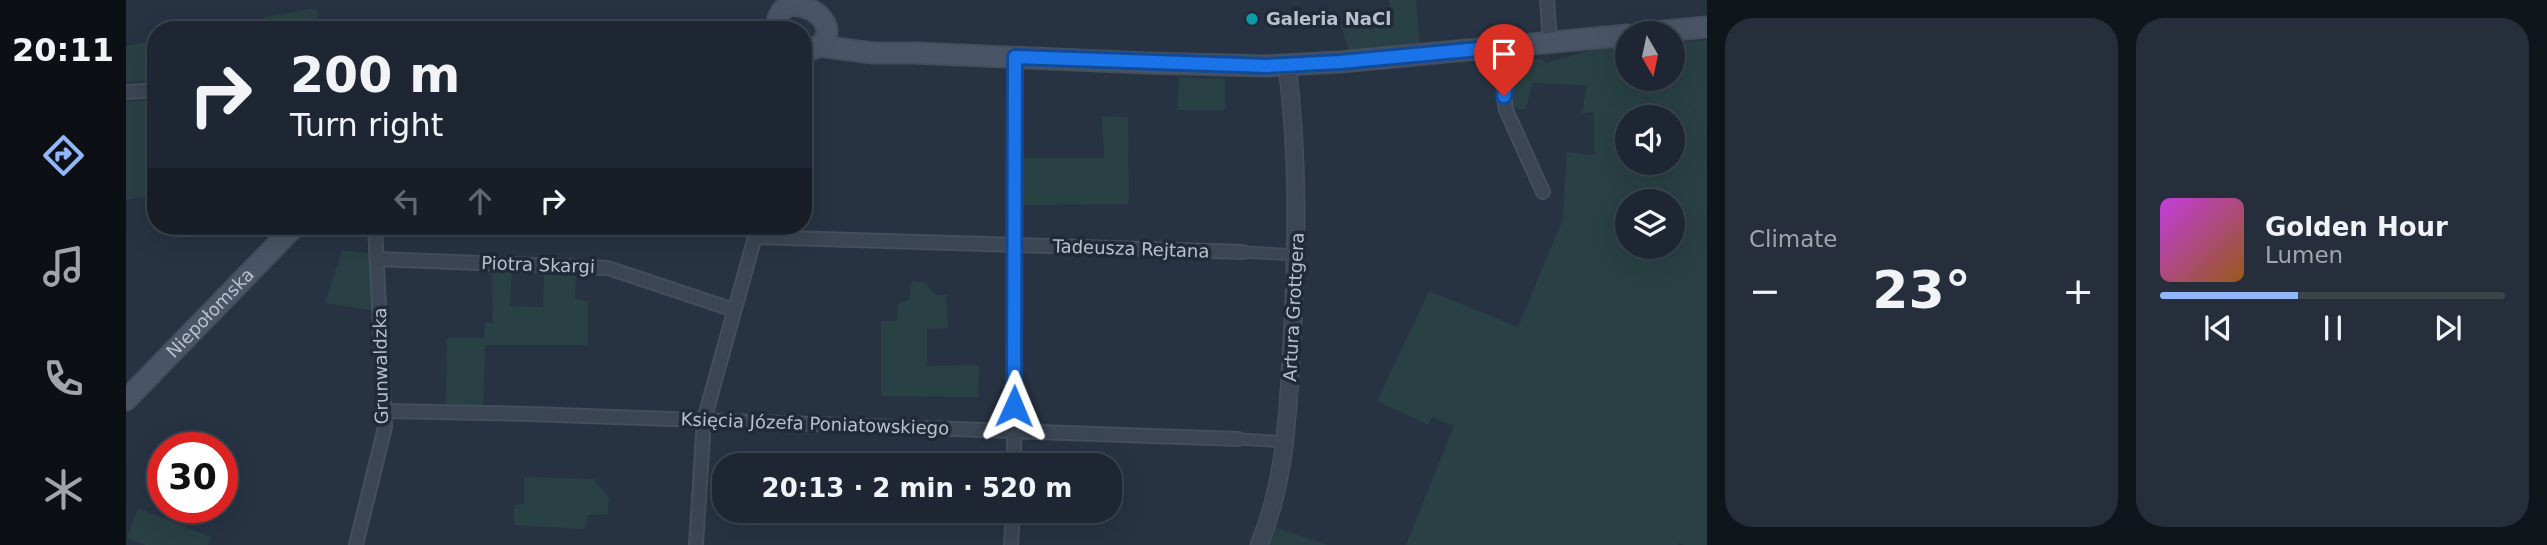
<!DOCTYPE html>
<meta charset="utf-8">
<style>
:root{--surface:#1d2632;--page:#252e3a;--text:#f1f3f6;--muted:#a0a5ac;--line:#3b434d;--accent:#91b7f9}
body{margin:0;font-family:"DejaVu Sans",sans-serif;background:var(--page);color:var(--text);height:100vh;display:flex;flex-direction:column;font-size:26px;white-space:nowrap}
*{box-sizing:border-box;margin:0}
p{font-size:23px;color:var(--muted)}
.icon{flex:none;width:38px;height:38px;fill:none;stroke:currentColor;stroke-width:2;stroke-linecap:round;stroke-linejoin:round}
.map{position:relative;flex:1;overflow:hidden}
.drawer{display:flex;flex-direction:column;gap:18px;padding:18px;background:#10151c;width:840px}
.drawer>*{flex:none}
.banner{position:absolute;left:21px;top:21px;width:665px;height:214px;border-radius:28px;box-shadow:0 7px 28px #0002,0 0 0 2px var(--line);background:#1d2632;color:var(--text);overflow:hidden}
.needle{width:46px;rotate:171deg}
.buttons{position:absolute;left:1489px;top:21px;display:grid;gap:14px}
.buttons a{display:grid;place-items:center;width:70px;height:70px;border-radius:50%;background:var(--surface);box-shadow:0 7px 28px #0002,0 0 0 2px var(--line);font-size:35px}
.speed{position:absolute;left:21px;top:432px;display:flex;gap:14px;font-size:35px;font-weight:700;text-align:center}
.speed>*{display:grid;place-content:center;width:91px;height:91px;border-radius:50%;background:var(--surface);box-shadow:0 7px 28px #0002,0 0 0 2px var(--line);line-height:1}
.speed .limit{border:10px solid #d22;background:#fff;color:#111}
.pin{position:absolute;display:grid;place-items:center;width:60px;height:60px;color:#fff;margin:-72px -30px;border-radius:50% 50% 50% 0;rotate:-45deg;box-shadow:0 0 7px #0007}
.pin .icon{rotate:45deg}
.me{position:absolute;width:77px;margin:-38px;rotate:1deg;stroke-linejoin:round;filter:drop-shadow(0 0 5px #0008)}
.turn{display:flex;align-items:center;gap:24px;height:147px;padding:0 28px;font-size:32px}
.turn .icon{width:91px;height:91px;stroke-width:2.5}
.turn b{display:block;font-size:49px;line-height:60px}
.lanes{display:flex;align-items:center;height:66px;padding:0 28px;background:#0003;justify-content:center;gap:35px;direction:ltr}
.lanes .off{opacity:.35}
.big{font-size:52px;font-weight:700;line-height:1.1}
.drawer .widget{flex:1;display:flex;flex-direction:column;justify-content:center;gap:10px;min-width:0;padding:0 24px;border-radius:28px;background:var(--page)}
.song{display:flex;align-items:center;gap:21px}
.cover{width:84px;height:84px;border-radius:10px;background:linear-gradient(135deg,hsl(290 70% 55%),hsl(30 70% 35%))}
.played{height:7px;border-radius:4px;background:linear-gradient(90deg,var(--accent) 40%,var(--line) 40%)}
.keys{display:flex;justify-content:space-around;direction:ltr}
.heat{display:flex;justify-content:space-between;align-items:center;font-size:38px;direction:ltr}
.drawer .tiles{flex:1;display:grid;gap:18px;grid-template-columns:repeat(2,1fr)}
.trip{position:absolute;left:586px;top:453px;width:410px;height:70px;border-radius:28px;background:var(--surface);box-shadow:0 7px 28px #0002,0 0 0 2px var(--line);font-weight:700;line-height:70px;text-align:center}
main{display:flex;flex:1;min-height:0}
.dock{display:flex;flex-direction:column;width:126px;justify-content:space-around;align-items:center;background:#0c0f14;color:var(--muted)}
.dock .icon{width:49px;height:49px}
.dock .current{color:var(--accent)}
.dock b{font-size:32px;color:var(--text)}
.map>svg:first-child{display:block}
</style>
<main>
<nav class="dock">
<b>20:11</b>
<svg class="icon current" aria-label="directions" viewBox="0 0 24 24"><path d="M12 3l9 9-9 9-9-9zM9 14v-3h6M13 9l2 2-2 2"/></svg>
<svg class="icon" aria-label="music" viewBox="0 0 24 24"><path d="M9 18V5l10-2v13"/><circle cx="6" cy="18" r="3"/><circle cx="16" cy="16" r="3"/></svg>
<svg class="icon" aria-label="phone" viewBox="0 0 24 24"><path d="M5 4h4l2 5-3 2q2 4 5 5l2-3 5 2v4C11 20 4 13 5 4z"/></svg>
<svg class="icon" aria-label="climate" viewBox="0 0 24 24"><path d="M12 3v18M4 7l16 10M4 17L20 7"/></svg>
</nav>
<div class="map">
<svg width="1581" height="545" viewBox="0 0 1581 545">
<rect width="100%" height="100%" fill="#273343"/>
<g fill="#294144" fill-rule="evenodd">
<polygon points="1263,0 1290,0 1294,48 1224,55 1215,25 1264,15"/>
<polygon points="191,8 193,29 196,30 140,30 138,17"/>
<path d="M1581 40V545H1558L1553 543 1552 545H1280L1328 426 1306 417 1302 425 1251 401 1303 291 1392 327 1437 219 1441 152 1468 155V112L1456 113 1461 85 1406 83 1400 110 1388 108 1383 96 1390 61 1415 59 1420 63 1470 49 1501 47 1502 79H1547V43ZM1502 117H1547V163H1502ZM1502 201H1547V247H1502Z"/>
<polygon points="30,41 30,80 0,82 0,46"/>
<polygon points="1053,77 1099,79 1099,110 1051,110"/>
<polygon points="30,99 30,195 0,200 0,102"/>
<polygon points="976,116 1002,117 1003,204 895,205 896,158 978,158"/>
<polygon points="216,250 246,254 250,311 199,303"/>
<polygon points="366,269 386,270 384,306 417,307 418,271 450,271 449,299 462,301 462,345 359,345 357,408 320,407 321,338 359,338 359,323 367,323"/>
<polygon points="785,281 798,283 810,295 820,295 822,328 801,329 801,366 853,365 852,397 755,396 755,321 771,321 772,304 784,299"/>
<polygon points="398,477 468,479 483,498 482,514 462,515 458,529 388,525 388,505 398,504"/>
<polygon points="12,508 85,537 82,545 19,545 1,538"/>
<polygon points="1150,528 1202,545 1143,545"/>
</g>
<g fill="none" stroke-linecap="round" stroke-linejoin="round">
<g stroke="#454e5c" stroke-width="13">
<g id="pedestrian">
<polyline points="1117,252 1171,255"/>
<polyline points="1113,439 1160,442"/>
</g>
</g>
<g stroke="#454e5c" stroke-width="16">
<g id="minor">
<polyline points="1421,0 1424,42"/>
<polyline points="1385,46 1378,96 1380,110 1417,192"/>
<polyline points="677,72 679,65"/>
<polyline points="0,92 30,90"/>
<polyline points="629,237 1117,252"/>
<polyline points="251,259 482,268 608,310"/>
<polyline points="259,411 403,414 1113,439"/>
<polyline points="888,466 889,57"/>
<polyline points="230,545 259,427 249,226"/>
<polyline points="570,545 578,420 632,226"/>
<polyline points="885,545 887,511"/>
</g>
</g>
<g stroke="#454e5c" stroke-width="19">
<path id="tertiary" d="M1133 545C1160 480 1162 411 1166 342 1171 248 1173 159 1161 65"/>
</g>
<g stroke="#454e5c" stroke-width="23">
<g id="secondary">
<path d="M650 30C650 20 653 12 661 6 694 0 723 42 677 52"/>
<polyline points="1518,33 1581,27"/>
<polyline points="693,46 747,53 789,53 1020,63 1141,66 1214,62 1502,35"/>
<path id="s1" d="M0 400 169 226"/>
</g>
</g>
<use href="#pedestrian" stroke="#3b4553" stroke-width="10"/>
<use href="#minor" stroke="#3b4553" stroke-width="12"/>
<use href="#tertiary" stroke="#3b4553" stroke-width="16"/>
<use href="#secondary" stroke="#495466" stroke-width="19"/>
</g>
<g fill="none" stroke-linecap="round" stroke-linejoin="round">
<g stroke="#114b97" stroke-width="18">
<polyline id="route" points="888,406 889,57 1141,66 1214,62 1385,46 1378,96"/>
</g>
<use href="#route" stroke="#1a73e8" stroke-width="12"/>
</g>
<circle fill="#0f9aa8" stroke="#202a38" stroke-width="2.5" cx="1126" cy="19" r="7"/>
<g text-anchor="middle" stroke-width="7" stroke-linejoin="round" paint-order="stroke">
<g font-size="18" font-weight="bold" fill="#b9c0cd" stroke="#202a38" text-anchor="start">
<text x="1140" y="25">Galeria NaCl</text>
</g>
<g font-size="18" fill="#b9c0cd" stroke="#202a38">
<text transform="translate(1005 249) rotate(2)" y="6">Tadeusza Rejtana</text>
<text transform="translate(412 265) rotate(2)" y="6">Piotra Skargi</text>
<text transform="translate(1168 307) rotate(-87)" y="6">Artura Grottgera</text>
<text dy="6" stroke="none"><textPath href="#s1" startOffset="121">Niepołomska</textPath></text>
<text transform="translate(255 366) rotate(-91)" y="6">Grunwaldzka</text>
<text transform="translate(689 424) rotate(2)" y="6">Księcia Józefa Poniatowskiego</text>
</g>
</g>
</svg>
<div class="buttons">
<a><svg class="needle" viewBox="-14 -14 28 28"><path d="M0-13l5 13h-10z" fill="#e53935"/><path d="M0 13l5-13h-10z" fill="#a0a5ac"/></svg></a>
<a><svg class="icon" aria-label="sound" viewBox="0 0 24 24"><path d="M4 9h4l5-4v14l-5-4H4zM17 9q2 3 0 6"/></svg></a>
<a><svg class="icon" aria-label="layers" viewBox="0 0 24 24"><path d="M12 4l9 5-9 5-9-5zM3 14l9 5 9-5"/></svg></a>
</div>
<div class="speed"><div class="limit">30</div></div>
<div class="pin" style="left:1378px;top:96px;background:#d93025"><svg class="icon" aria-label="arrive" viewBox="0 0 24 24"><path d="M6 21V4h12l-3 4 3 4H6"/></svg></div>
<svg class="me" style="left:888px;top:406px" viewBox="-20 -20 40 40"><path d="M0-17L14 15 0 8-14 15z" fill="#1a73e8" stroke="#fff" stroke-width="4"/></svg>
<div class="trip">20:13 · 2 min · 520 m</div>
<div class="banner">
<div class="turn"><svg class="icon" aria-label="right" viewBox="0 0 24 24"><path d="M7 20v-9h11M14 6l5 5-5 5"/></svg><div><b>200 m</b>Turn right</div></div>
<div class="lanes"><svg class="icon off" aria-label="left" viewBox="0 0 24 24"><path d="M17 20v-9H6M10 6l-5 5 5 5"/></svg><svg class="icon off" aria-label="ahead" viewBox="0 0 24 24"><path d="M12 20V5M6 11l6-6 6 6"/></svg><svg class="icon" aria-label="right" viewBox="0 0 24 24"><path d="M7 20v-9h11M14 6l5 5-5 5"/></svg></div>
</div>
</div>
<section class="drawer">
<div class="tiles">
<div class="widget"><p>Climate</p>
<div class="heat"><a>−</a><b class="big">23°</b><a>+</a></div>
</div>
<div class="widget">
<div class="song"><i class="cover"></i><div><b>Golden Hour</b><p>Lumen</p></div></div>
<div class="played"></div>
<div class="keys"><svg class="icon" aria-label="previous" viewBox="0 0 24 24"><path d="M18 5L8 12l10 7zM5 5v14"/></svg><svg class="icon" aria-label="pause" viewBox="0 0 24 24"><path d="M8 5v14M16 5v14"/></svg><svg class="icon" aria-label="next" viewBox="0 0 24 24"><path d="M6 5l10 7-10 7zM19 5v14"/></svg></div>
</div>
</div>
</section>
</main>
